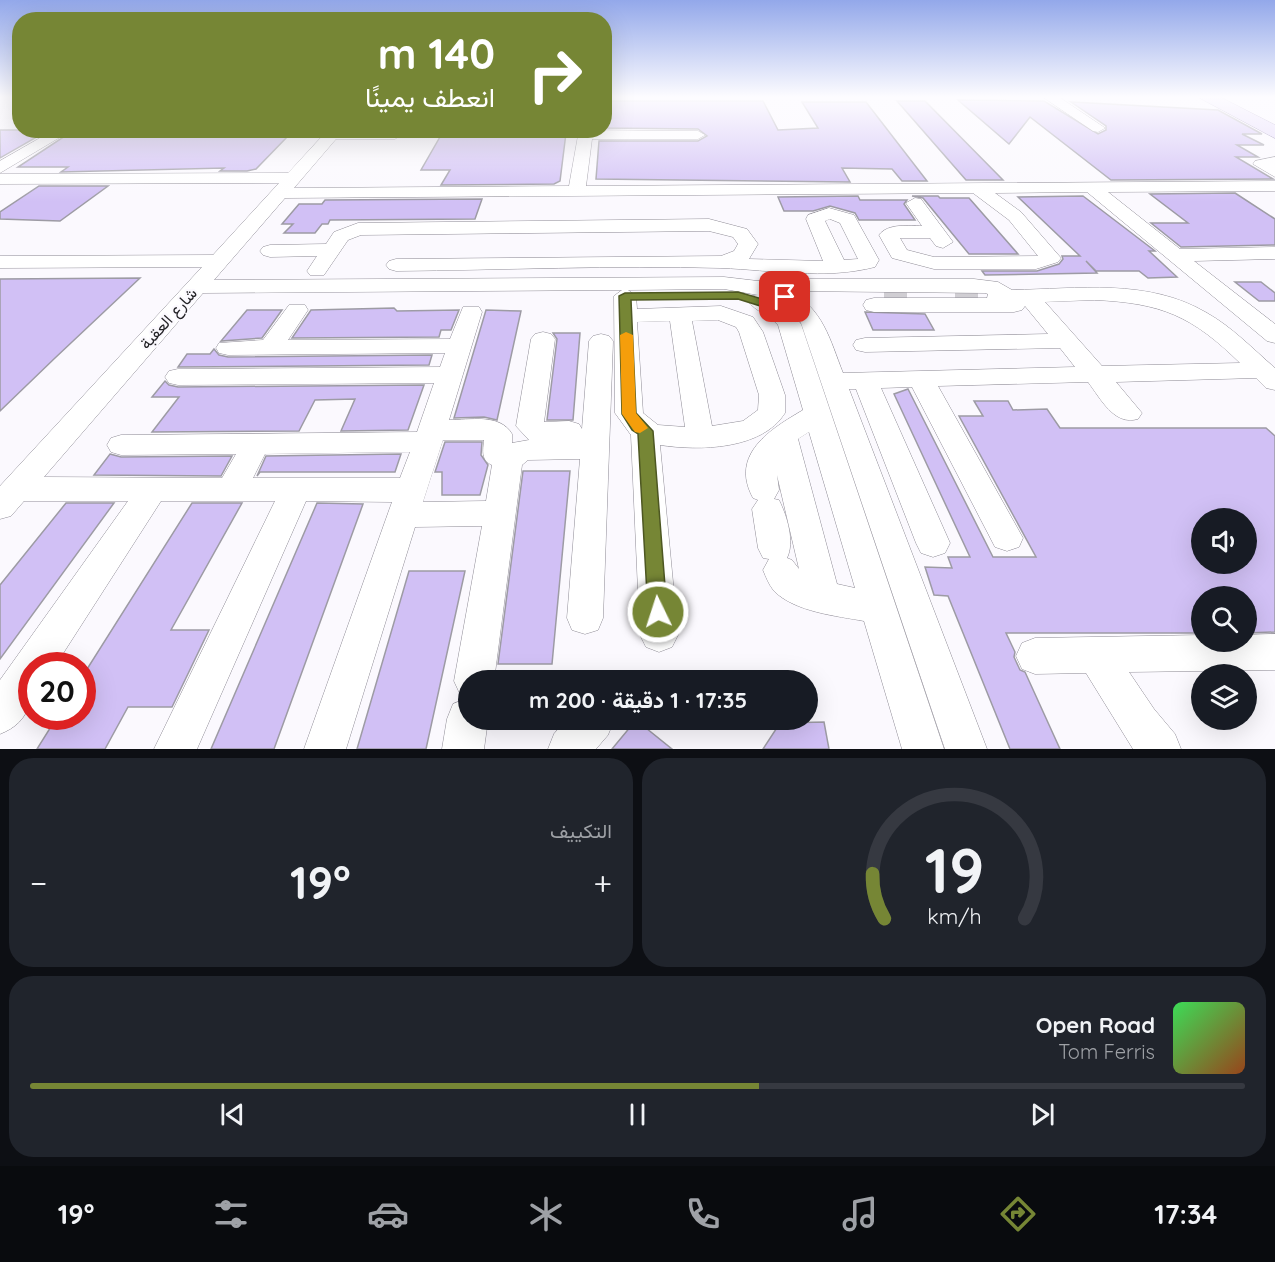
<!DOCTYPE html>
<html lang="ar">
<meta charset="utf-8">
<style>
:root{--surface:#171b24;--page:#20242c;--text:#f1f3f6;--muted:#9ea1a6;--line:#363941;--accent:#768635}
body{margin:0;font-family:Quicksand,Vazirmatn,sans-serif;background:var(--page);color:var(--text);direction:rtl;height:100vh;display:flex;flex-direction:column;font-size:22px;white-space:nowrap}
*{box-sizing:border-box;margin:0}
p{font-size:20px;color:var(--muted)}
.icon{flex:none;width:33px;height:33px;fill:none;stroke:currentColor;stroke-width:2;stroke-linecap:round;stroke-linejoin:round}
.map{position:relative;height:749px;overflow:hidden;direction:ltr}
.panel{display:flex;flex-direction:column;gap:9px;padding:9px;background:#0d0f14;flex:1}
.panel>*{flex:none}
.banner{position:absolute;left:12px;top:12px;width:600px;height:126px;border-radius:24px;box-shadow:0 6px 24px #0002;direction:rtl;background:#768635;color:#fff;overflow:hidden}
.controls{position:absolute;left:1191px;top:508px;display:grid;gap:12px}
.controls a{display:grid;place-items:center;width:66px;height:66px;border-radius:50%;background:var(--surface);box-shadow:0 6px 24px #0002;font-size:30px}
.speed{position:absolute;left:18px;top:652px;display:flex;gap:12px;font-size:30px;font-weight:700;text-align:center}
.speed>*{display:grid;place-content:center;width:78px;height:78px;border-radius:50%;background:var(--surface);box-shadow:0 6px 24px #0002;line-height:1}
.speed .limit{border:9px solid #d22;background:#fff;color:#111}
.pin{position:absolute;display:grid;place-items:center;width:51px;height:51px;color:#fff;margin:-26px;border-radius:12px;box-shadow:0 3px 9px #0006}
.me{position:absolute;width:66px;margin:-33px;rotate:356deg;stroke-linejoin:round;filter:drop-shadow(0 0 4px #0008)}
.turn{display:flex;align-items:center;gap:21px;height:126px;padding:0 18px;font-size:27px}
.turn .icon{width:78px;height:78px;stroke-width:2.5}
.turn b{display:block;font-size:42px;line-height:51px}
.big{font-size:45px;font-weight:700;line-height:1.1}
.panel .widget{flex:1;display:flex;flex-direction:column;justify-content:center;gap:9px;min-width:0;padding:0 21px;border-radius:24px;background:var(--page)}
.panel .dial{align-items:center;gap:0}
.dial svg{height:156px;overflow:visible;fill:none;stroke:var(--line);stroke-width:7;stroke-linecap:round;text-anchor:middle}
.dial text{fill:var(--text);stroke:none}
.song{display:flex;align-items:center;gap:18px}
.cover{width:72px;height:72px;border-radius:9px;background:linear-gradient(135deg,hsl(130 70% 55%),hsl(20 70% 35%))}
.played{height:6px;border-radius:3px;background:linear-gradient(90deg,var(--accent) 60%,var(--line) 60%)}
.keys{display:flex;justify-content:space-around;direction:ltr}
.heat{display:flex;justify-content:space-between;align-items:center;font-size:33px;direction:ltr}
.panel .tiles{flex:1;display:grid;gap:9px;grid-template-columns:1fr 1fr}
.widget:last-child{grid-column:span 2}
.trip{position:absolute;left:458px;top:670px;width:360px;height:60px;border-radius:30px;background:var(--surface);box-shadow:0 6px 24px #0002;font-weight:700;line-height:60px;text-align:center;direction:rtl}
.dock{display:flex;height:96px;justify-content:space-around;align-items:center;background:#090b0e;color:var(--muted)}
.dock .icon{width:42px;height:42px}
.dock .current{color:var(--accent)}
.dock b{font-size:27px;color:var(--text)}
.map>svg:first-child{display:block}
</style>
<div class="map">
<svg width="1275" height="749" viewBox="0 0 1275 749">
<rect width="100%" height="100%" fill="#fbf9fe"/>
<g fill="#d1c0f5" stroke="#9d9ba4" stroke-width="1.5" fill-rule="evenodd">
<polygon points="958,100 1044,101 1098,134 1106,130 1106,126 1071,102 1218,110 1262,134 1242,134 1264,145 1237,145 1258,157 1236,157 1273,179 1111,180 1030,117 1009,144"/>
<polygon points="604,101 763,101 778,130 818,128 802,102 866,102 927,181 902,181 892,169 842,168 850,182 596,179 599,141 698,141 707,136 698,129 604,128"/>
<polygon points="897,101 925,101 1003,180 966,180"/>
<polygon points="0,130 49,130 0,158"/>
<polygon points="74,130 183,130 175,136 289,135 256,169 247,171 220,171 224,168 61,172 68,167 18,167"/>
<polygon points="444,130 566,133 560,181 554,184 441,185 450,170 421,170"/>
<polygon points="39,186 108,186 60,221 0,219 0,212"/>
<polygon points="1235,193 1275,219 1275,245 1181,247 1151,223 1188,223 1150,194"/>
<polygon points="858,196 860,200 907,200 904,204 915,220 859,220 855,213 830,206 813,211 784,211 778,197"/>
<polygon points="912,196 938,196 940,198 969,198 1018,254 969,254 923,198"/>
<polygon points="1083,196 1155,251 1149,251 1177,277 1148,278 1139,271 1096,271 1086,261 1097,273 985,275 982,271 1037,271 1059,264 1063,259 1062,256 1080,256 1018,197"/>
<polygon points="482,199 475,219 330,220 328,224 322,224 315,233 284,233 293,224 282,224 299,204 322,204 325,200"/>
<polygon points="140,278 55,358 0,411 0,279"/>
<polygon points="1235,282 1261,282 1275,293 1275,301 1259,301"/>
<polygon points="394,308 397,311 459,310 451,330 441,330 439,337 292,338 311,310"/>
<polygon points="247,310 282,310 262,338 221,341"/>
<polygon points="486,310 521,311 497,420 484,417 454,418"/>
<polygon points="865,312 925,314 934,330 873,330"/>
<polygon points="553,333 580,333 573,420 547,420 557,339"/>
<polygon points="214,349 219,355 228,357 432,355 429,365 178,367 187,354 210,354"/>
<polygon points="165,381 169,385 178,387 424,385 408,430 341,431 355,399 315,400 299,431 152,432 179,397 152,397"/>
<path d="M908 389 993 557H1036L959 416H983L974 401H1008L1013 410 1047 409 1060 428H1266L1275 436V632L1246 633V597H1202V633H1006L1015 652 1014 657 1020 670 1025 672 1060 749H1010L948 596 934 595 925 567 952 568 948 557H970L894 394ZM1202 519H1246V564H1202Z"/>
<polygon points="445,442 482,442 481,455 488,465 480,495 442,495 442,472 435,472"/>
<polygon points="110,454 121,457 232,456 221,476 94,475"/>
<polygon points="401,454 395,472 260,472 257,476 266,456"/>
<polygon points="523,471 570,471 552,664 498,664"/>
<polygon points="66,503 114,503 0,659 0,585"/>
<polygon points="192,503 242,503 171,630 209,630 172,707 128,707 105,749 37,749 57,717 82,717 82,677"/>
<polygon points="317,503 363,504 274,749 211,749"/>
<polygon points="409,571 465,571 426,749 357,749"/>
<polygon points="636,720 672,749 612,749"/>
<polygon points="824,722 829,749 763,749 780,723"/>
</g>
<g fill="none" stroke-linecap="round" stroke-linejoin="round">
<g stroke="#d0ced3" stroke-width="23" stroke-dasharray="23 12" stroke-linecap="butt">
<polyline points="884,297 913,297"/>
<polyline points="955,297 997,297"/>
</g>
<g stroke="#8f8c96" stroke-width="1">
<g id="minor">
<polygon points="1043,97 1059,97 1105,128 1098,132 1093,131"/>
<polygon points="54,130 72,130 0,173 0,161"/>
<path d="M328 130H407L395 139H336L294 188 569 186 579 130 698 131 705 135 698 139H592L586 186 1275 181V191L1108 192 1180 249 1275 247V259L1194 261 1275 324V343L1267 341 1087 192 995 193 1021 212 1061 258 1058 262 1036 269H934L892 258 879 235C888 223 909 226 922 226L906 203 915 198 921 199 953 242 943 248 936 246 930 238H900L907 250 934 257 1038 256 1009 220 973 193 285 198 214 280 724 277 758 281 766 279H974L998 282 1012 290C1078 289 1148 278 1207 313 1232 327 1253 349 1275 368V390L1266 388 1256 378 1116 382 1142 413 1138 419C1114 426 1101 399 1088 382L938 386 1023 538 1019 547 1007 551 995 547 912 387 881 388 950 543 945 553 933 557 921 553 916 543 856 389H849L987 749H945L801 323 793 315 801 324 944 749H902L864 621C837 616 795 612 774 591 769 585 766 577 763 570L769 559 763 558 758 548 752 509 758 500 753 498C729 454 771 429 803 410L778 325C769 315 755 311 748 301L751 296 758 295 724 289 628 290 636 296 637 309 721 306 753 317 763 332 785 395V413C762 450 699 451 660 445L678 635 672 647 659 652 646 647 640 635 631 435 615 413 614 296 622 290 203 293 44 477 222 478 236 454 121 455 111 452 107 445 111 438 121 435 417 432 434 383 178 385 169 383 165 377 169 371 178 369 440 367 445 353 228 355 219 353 216 348 219 343 263 340 289 305H305L308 310 288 340 450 339 463 307H479L482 312 449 420C469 420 500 413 512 434V443L529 440 516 426 531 339 535 334 543 332 551 334 555 339 544 422 569 421 579 424 582 429 589 341 593 336 601 334 609 336 613 341 603 618 598 630 585 634 572 630 567 618 580 459 528 460 522 465 494 681H468V698L460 694 454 681 482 526 415 527 346 749H304L392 502 306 501 197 749H154L275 501H161L55 666H32C32 697 33 721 0 734V680L128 501H24L11 516 0 519V486L202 267 0 268V256L213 255 279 183 0 184V174L288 173ZM789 291 985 293 988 294 987 298H874L866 300 863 305 866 310 874 312H1014L1022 310 1025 306 1048 334 865 338 856 340 853 345 856 350 865 352 1060 348 1075 367 843 373C830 340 823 308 789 291ZM1095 300C1162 303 1192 316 1240 363L1102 366 1045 302ZM718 320 736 327 739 332 759 395 758 410 743 421 712 426 692 321ZM670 321 685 427 658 425 643 413 637 322ZM809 432 855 588 837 584 798 439ZM443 440H484C483 451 481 460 492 465L486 501 423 502ZM410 452 400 478H253L265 454ZM777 475 799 569 792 560 787 558C795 542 787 516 779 500L774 499 779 490Z"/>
<polygon points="1275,157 1275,177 1253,164 1255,161"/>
<path d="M829 208 854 215 879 260 875 267C824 280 772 270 721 268 613 265 504 270 396 271L389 269 386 265 389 261 396 259 721 256 734 251 738 244 733 237 709 231 361 235 348 240 324 275H310L307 271 317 256 270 257 263 255 260 251 263 247 270 245 326 244 334 232 358 223 709 219 747 229 758 244 749 259 823 261 806 219 808 215ZM830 219 840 223 858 259 844 260 825 221Z"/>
<polygon points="1275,634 1275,670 1129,672 1154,709 1175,734 1181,749 1133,749 1086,673 1035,674 1022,669 1016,656 1022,643 1035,638 1202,635 1202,642 1246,642 1246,635"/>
<polygon points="468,698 468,720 488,720 484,749 442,749 447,719 453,704"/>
<polygon points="566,720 614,720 608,735 596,749 548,749 554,734"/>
</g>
</g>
<g stroke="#9286ae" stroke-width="1">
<polygon id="major" points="1198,97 1220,97 1275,125 1275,138"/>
</g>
<use href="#minor" fill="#fff" fill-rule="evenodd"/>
<use href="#major" fill="#e2d6fa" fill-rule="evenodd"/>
</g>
<linearGradient id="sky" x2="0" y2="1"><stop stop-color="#93a8ea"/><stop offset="0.48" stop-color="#fdfcff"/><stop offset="1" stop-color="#fdfcff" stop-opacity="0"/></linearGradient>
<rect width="1275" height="202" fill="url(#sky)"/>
<polygon fill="#768635" stroke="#4d5722" stroke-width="1.5" points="738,292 769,301 785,294 791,297 770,309 738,299 631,300 636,413 653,431 667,612 665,619 658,621 651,619 648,612 638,434 632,430 622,414 619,296 625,293"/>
<polygon fill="#f59e0b" points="626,332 633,335 636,413 648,428 640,433 635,432 622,414 620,335"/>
<g text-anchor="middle" stroke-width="4.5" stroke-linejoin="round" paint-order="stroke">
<g font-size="16" fill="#242327" stroke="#fbf9fe">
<text transform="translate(168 318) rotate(-48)" y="6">شارع العقبة</text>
</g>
</g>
</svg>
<div class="controls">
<a><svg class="icon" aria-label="sound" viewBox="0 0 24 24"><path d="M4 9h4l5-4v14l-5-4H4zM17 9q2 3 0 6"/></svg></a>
<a><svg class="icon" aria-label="search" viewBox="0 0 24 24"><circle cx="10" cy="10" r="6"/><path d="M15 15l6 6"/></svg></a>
<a><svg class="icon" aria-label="layers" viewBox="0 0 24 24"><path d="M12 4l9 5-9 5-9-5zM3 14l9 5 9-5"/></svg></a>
</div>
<div class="speed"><div class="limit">20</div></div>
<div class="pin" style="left:785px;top:297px;background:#d93025"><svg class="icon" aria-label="arrive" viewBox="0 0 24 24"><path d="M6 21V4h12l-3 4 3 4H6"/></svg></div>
<svg class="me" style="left:658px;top:612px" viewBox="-20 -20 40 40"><circle r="17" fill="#768635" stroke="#fff" stroke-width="3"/><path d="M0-11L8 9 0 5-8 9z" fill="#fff"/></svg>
<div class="trip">17:35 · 1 دقيقة · 200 m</div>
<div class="banner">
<div class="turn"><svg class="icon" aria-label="right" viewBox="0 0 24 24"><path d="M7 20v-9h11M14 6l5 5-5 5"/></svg><div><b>140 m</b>انعطف يمينًا</div></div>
</div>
</div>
<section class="panel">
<div class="tiles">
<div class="widget dial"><svg viewBox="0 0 100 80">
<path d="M14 69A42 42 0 1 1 86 69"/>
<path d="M14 69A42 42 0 0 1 8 46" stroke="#768635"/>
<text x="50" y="56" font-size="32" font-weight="700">19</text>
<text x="50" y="72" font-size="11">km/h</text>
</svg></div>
<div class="widget"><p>التكييف</p>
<div class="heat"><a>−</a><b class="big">19°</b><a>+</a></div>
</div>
<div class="widget">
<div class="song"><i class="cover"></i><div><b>Open Road</b><p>Tom Ferris</p></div></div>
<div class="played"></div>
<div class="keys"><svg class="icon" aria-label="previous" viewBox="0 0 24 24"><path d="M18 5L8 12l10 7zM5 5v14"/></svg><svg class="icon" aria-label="pause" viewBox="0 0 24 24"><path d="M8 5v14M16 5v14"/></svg><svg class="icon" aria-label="next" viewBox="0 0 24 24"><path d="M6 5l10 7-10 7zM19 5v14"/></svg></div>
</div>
</div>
</section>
<nav class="dock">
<b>17:34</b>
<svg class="icon current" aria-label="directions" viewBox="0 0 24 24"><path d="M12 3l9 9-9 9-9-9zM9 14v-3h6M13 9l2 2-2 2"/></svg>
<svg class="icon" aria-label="music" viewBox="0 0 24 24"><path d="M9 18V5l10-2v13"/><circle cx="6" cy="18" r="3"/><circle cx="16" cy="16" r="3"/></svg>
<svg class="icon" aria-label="phone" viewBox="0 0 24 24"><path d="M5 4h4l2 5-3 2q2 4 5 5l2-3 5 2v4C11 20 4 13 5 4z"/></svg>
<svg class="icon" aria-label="climate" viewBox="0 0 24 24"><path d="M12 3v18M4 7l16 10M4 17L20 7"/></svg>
<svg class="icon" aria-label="car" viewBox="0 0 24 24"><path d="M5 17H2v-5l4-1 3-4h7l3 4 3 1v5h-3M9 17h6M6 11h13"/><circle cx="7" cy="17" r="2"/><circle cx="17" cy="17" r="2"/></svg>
<svg class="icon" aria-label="filters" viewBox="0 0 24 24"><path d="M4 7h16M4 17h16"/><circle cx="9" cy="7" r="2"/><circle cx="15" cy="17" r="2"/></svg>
<b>19°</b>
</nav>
